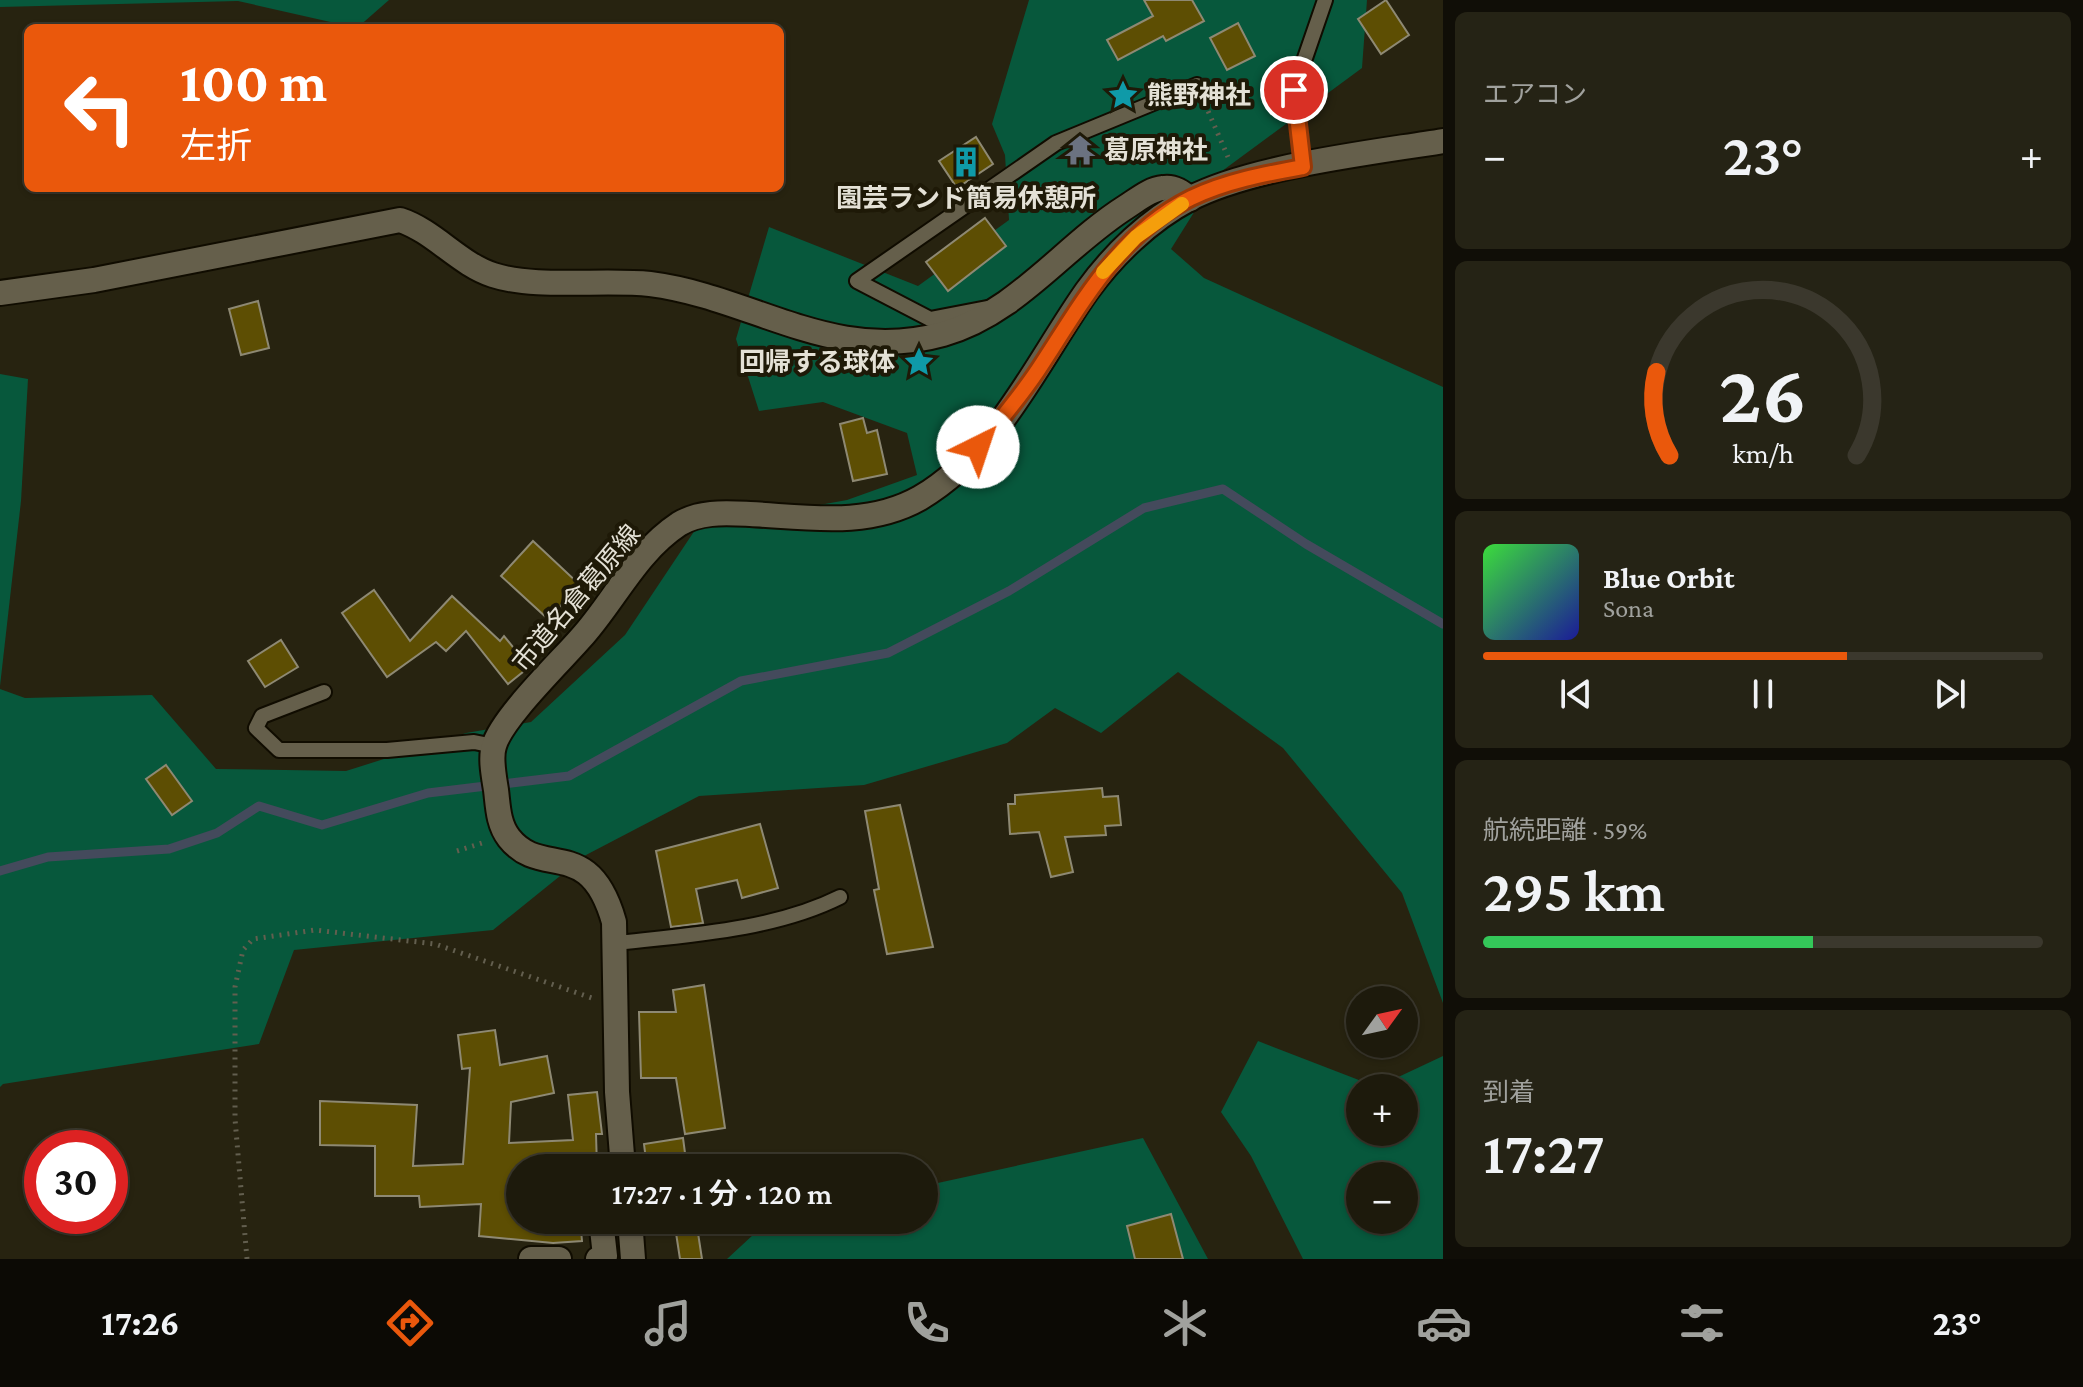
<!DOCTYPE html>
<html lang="ja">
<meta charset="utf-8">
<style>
:root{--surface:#1d1a0c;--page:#252315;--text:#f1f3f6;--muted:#a0a19d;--line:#3b382d;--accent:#ea580c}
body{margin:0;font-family:"Crimson Pro","Noto Sans JP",serif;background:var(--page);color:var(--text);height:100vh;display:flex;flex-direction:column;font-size:30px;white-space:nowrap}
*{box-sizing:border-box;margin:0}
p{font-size:26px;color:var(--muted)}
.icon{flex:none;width:44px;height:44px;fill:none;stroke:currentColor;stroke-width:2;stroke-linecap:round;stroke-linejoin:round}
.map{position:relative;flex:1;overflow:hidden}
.details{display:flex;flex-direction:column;gap:12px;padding:12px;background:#100e07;width:640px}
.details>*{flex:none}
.banner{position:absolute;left:24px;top:24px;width:760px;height:168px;border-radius:12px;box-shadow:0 2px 6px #0004,0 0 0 2px var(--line);background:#ea580c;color:#fff;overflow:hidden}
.needle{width:52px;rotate:57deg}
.buttons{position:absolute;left:1346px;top:986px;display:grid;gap:16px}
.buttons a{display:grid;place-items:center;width:72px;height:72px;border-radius:50%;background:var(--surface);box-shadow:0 2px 6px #0004,0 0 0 2px var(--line);font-size:40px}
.speed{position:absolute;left:24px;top:1130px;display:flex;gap:16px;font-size:40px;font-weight:700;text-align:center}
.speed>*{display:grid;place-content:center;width:104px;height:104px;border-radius:50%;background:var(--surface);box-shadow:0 2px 6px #0004,0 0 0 2px var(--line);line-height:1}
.speed .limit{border:12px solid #d22;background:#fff;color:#111}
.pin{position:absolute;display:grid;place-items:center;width:68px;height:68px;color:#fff;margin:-34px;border:4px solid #fff;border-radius:50%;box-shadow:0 2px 8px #0007}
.me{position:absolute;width:88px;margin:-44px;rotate:41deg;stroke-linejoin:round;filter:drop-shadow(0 0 6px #0008)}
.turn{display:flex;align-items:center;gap:28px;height:168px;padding:0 24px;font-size:36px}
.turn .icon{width:104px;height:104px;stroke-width:2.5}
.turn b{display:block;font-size:56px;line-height:68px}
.big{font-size:60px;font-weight:600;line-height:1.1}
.details .widget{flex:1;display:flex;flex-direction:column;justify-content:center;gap:12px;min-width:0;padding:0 28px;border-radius:12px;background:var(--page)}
.details .dial{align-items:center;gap:0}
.dial svg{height:208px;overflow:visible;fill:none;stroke:var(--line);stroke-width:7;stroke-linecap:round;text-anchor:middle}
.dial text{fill:var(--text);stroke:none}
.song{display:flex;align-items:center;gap:24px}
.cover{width:96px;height:96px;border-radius:12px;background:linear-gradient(135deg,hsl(120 70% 55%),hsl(240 70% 35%))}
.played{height:8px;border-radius:4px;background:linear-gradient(90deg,var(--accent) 65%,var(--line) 65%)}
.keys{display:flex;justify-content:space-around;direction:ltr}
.heat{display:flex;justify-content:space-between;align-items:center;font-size:44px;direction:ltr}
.charge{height:12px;border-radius:6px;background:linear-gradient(90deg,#34c759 59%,var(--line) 0)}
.trip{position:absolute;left:506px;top:1154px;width:432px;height:80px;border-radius:40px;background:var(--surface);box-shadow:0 2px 6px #0004,0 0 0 2px var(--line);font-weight:600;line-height:80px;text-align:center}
.dock{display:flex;height:128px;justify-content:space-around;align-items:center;background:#0c0a05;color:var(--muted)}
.dock .icon{width:56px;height:56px}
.dock .selected{color:var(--accent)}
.dock b{font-size:36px;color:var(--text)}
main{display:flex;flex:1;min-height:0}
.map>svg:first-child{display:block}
</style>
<main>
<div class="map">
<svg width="1443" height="1259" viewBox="0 0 1443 1259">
<rect width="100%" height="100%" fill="#272310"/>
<g fill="#07583c" fill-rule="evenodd">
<polygon points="0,0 389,0 357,28 238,1 0,7"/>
<polygon points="1029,0 1367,0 1362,68 1218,174 1171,249 1204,278 1443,387 1443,1003 1402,893 1283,748 1178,672 1101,733 1055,708 1007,743 864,785 699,796 586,855 493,930 294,950 259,1044 3,1084 0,1087 0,689 25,698 152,695 216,769 346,771 466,733 531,722 625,635 697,527 847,500 917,475 907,433 823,402 759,411 736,339 769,227 918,286 1009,220 1005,155 992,124"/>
<polygon points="0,374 28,379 21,501 0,686"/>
<path d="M1258 1041 1377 1087 1443 1056V1259H1303L1251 1156 1221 1112ZM1404 1088V1132H1360V1088ZM1404 1176V1220H1360V1176Z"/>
<polygon points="1143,1138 1208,1259 727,1259 769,1220 924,1220 924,1186"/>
</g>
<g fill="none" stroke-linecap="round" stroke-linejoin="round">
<polyline stroke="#444a5c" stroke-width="9" points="0,871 48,857 169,849 217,833 259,806 322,825 428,793 569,776 741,681 888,653 1009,591 1144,508 1223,489 1306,544 1443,624"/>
</g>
<g fill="#5d4e03" stroke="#8e8973" stroke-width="2">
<polygon points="1144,0 1192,0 1204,21 1166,41 1163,36 1118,60 1107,40 1153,16"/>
<polygon points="1386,0 1409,35 1381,54 1358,19"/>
<polygon points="1238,23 1255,56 1227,70 1210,38"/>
<polygon points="976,137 993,164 957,188 939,161"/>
<polygon points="985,218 1006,246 948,291 926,262"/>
<polygon points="258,301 269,348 241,355 229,309"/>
<polygon points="863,418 867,433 877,430 887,474 853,481 840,424"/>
<polygon points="533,541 580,585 548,619 501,576"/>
<polygon points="374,590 410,641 452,596 500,641 504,636 529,667 508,684 466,631 446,651 436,642 387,677 342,613"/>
<polygon points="281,640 298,667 265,687 248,661"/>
<polygon points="166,765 192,801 172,815 146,779"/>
<polygon points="1102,788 1103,797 1118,796 1121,825 1105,826 1106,835 1065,837 1073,872 1051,877 1039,832 1010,834 1008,804 1015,804 1015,795"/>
<polygon points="900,805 933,947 887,954 874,890 879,889 865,811"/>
<polygon points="760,824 778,888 742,898 737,880 696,889 703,923 671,927 656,851"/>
<polygon points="704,985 725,1128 685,1134 676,1078 641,1078 639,1012 676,1012 673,990"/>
<polygon points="495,1030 500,1065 547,1056 554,1093 511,1102 509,1143 573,1140 568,1095 597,1092 602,1134 596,1134 597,1168 520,1168 520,1220 580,1220 582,1241 553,1243 479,1236 481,1204 420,1207 419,1196 375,1196 375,1146 320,1145 320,1101 417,1105 413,1166 463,1164 470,1068 462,1069 458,1035"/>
<polygon points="683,1138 687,1168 647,1168 644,1144"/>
<polygon points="1171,1214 1183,1259 1135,1259 1127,1226"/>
<polygon points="674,1220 696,1220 702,1259 680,1259"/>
</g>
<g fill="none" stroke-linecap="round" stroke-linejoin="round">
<g stroke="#100c00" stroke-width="18">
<g id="lane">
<polyline points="1303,167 1294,90 1325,0"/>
<polyline points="987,308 930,319 857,281 1056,143 1197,85"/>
<polyline points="324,692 262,716 256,728 279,750 387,750 474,742 494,746"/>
<path d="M616 943C689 935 774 930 840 897"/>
</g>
</g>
<g stroke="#100c00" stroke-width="28">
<g id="street">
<path d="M0 293 94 280 400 220C434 231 459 264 493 275 535 289 603 279 650 284 753 297 833 365 943 334 1017 313 1063 247 1126 207 1137 200 1150 189 1163 188 1174 186 1183 193 1190 199"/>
<path d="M623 1168 617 1092 614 922C589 834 542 880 509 838 498 824 498 806 496 790 494 777 490 758 494 746 501 719 560 662 580 639 614 602 635 553 679 524 700 511 726 513 750 514 807 517 867 528 920 498 998 452 1037 362 1087 291 1113 255 1149 220 1189 199 1253 166 1370 153 1443 141"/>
<polyline points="630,1220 633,1259"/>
<polyline points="531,1259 559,1259"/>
<polyline points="598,1259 605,1256 601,1220"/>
</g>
</g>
<g stroke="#635f4f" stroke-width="5" stroke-dasharray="2 6" stroke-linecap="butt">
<polyline points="1205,104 1228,157"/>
<polyline points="457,851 482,843"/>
<polyline points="247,1259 235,1119 235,987 243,950 253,939 315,930 435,944 592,998"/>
</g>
<use href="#lane" stroke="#655f4b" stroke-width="14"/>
<use href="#street" stroke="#655f4b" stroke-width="24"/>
</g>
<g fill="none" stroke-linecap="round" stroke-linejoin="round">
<g stroke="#983908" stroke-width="20">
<path id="route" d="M978 447C999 422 1020 397 1038 370 1081 305 1118 234 1191 198 1226 181 1265 174 1303 167L1294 90"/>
</g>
<use href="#route" stroke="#ea580c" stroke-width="14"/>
<polyline stroke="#f59e0b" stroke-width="14" points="1103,272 1136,237 1182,204"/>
</g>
<defs>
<g id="sight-bare" transform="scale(2.4)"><path d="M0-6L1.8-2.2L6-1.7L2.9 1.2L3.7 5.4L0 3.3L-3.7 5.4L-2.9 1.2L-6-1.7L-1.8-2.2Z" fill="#0f9aa8" stroke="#1e1907" stroke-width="2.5" paint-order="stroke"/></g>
<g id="temple-bare" transform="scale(2.4)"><path d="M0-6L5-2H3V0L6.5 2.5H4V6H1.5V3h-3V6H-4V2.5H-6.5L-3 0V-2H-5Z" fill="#6b7280" stroke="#1e1907" stroke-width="2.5" paint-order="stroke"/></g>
<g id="building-bare" transform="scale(2.4)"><path d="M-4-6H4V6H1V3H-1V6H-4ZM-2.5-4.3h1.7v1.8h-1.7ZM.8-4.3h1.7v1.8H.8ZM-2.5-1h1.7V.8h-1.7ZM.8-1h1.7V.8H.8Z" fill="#0f9aa8" stroke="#1e1907" stroke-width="2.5" paint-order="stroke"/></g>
</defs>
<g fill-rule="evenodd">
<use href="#sight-bare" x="1123" y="95"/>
<use href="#temple-bare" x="1080" y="150"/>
<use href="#building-bare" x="966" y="162"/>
<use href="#sight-bare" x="919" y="362"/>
</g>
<g text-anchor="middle" stroke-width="8" stroke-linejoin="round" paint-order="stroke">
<g font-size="26" font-weight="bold" fill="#e4e1d6" stroke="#1e1907" text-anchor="start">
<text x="1147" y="104">熊野神社</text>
<text x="1104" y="159">葛原神社</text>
<text x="966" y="207" text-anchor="middle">園芸ランド簡易休憩所</text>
<text x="895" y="371" text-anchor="end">回帰する球体</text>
</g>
<g font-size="26" fill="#e4e1d6" stroke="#1e1907">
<text transform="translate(576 598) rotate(-50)" y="9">市道名倉葛原線</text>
</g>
</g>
</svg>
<div class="buttons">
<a><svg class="needle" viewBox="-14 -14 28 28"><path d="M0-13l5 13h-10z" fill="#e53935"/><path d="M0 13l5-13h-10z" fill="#a0a19d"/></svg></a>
<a>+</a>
<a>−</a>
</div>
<div class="speed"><div class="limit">30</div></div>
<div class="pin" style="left:1294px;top:90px;background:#d93025"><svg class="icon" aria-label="arrive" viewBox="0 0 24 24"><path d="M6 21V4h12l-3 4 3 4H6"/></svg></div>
<svg class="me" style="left:978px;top:447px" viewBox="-20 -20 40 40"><circle r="19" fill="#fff"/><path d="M0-13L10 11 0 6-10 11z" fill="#ea580c"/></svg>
<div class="trip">17:27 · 1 分 · 120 m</div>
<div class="banner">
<div class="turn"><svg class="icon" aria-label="left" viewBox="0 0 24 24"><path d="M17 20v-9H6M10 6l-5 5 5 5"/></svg><div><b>100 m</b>左折</div></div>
</div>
</div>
<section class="details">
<div class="widget"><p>エアコン</p>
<div class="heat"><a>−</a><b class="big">23°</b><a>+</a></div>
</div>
<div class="widget dial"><svg viewBox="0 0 100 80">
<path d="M14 69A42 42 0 1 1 86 69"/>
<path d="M14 69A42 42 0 0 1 9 37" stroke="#ea580c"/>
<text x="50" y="56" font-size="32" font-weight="700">26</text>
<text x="50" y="72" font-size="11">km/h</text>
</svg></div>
<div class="widget">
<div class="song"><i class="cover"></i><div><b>Blue Orbit</b><p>Sona</p></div></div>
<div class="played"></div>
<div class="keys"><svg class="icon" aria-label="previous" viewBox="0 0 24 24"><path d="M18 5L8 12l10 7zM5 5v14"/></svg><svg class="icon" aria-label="pause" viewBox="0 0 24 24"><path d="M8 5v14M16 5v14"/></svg><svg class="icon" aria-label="next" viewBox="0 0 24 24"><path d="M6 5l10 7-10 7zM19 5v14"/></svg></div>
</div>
<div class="widget"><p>航続距離 · 59%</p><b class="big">295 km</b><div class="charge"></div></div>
<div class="widget"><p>到着</p><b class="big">17:27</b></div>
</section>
</main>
<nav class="dock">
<b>17:26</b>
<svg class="icon selected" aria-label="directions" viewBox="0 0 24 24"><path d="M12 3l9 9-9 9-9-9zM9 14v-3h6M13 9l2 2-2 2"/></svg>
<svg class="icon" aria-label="music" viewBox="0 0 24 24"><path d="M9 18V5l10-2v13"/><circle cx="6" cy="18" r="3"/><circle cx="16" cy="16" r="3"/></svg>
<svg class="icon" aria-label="phone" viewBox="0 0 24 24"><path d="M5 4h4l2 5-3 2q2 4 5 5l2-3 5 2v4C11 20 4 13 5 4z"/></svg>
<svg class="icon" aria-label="climate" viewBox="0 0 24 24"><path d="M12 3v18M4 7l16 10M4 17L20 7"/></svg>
<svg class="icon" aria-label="car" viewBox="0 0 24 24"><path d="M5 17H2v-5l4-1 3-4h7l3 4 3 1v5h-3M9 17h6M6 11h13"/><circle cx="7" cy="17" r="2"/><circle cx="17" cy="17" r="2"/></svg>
<svg class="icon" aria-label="filters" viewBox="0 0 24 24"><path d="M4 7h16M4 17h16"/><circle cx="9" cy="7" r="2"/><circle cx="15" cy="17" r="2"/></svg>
<b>23°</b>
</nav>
